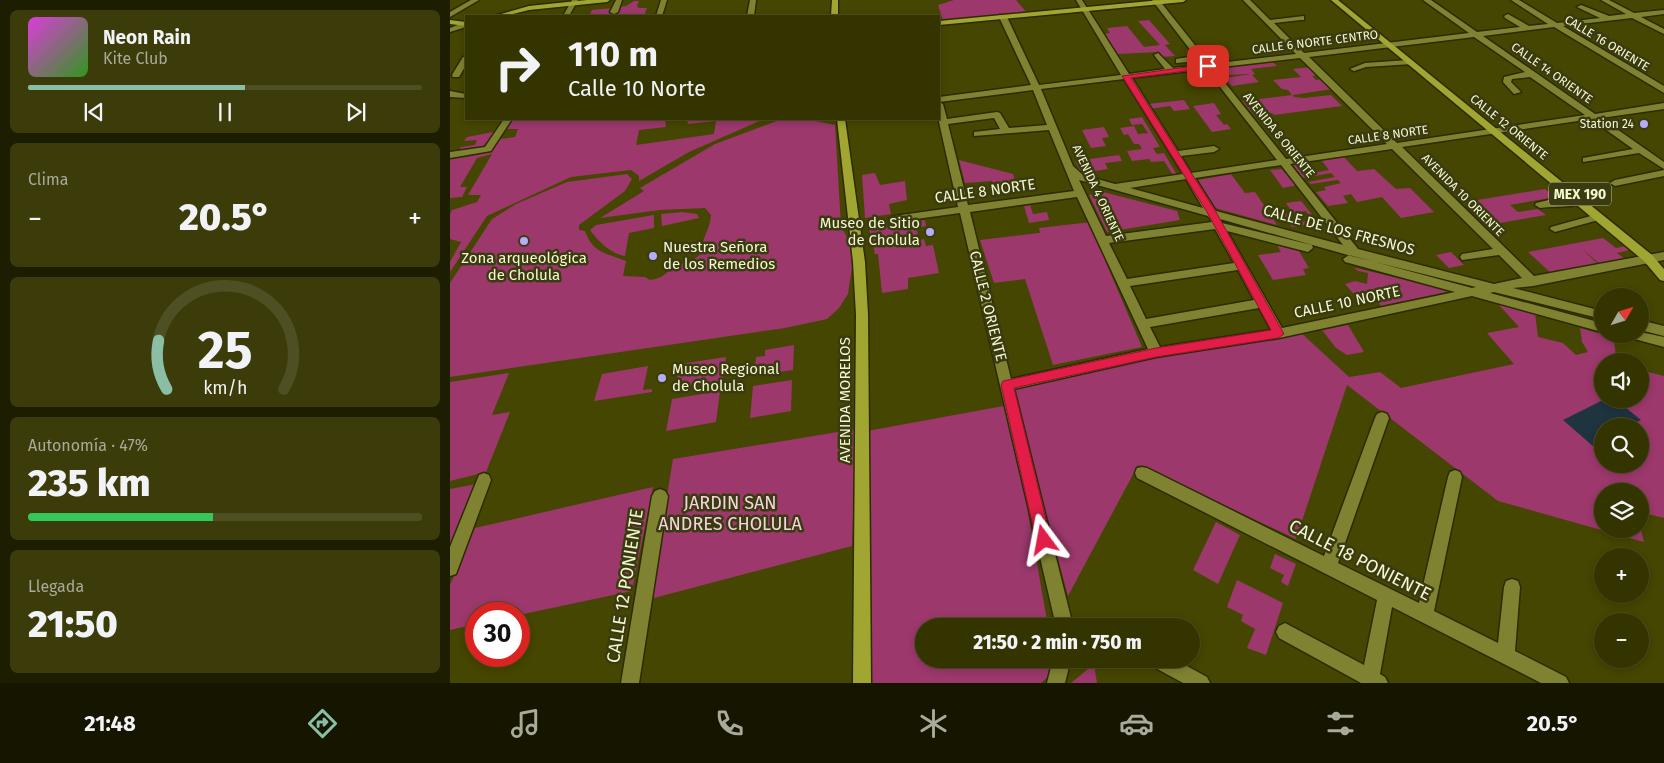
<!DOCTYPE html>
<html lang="es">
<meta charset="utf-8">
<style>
:root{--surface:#343401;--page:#3c3c0b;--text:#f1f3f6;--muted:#a9aa99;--line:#4e4f23;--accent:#8abfa5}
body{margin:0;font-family:"Fira Sans",sans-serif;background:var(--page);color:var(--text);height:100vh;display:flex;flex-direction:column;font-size:19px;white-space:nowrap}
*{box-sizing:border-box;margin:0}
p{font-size:16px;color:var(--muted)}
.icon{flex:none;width:28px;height:28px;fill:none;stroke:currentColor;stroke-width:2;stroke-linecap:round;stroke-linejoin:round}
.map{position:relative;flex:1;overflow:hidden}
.panel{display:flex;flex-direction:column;gap:10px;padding:10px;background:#1d1d01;width:450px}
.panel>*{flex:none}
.guide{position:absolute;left:15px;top:15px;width:475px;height:105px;border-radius:0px;box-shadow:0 2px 8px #0003,0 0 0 1px var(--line);background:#343401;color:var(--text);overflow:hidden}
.needle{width:32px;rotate:51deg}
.controls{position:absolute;left:1144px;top:288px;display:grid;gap:10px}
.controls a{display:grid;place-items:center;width:55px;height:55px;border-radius:50%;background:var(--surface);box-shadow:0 2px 8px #0003,0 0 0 1px var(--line);font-size:25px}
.speed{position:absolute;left:15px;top:602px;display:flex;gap:10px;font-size:25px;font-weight:700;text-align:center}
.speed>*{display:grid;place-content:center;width:65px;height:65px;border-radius:50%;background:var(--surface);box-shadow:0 2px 8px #0003,0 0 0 1px var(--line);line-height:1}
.speed .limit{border:8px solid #d22;background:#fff;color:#111}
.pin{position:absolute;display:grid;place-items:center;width:42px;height:42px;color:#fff;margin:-21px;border-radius:10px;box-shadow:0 2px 8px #0006}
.me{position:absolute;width:55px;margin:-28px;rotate:347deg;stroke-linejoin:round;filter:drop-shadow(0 0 4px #0008)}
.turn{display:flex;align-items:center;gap:18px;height:105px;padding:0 20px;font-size:22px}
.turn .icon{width:65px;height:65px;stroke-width:2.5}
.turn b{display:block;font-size:35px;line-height:42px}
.big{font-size:38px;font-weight:800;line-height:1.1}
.panel .card{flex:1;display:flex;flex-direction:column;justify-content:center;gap:8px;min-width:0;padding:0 18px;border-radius:8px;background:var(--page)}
.panel .dial{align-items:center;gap:0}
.dial svg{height:130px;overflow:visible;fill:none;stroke:var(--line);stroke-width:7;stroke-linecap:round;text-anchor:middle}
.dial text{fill:var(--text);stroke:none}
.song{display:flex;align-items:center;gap:15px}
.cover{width:60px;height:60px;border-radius:8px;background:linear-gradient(135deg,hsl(300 70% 55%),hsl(110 70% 35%))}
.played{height:5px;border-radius:2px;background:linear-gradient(90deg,var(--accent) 55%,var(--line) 55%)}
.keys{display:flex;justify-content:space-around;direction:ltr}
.heat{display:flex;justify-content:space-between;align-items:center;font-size:28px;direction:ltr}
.charge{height:8px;border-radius:4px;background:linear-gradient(90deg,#34c759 47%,var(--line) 0)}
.trip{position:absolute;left:465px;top:618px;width:285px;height:50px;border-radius:25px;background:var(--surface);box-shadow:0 2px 8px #0003,0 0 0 1px var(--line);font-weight:800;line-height:50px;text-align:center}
.menu{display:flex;height:80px;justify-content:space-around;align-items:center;background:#151500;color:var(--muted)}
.menu .icon{width:35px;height:35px}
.menu .active{color:var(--accent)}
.menu b{font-size:22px;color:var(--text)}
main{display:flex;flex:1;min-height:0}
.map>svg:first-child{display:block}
</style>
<main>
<section class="panel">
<div class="card">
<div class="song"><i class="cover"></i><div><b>Neon Rain</b><p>Kite Club</p></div></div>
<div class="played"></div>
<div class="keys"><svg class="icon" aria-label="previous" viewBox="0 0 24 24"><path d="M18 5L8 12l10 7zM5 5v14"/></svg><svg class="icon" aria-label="pause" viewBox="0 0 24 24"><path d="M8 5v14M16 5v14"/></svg><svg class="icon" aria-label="next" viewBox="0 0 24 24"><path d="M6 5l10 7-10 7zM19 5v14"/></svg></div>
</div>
<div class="card"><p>Clima</p>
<div class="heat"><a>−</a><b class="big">20.5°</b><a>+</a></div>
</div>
<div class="card dial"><svg viewBox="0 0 100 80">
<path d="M14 69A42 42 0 1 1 86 69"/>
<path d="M14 69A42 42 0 0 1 9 39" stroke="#8abfa5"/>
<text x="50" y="56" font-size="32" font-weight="700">25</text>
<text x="50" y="72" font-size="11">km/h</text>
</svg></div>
<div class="card"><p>Autonomía · 47%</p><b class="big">235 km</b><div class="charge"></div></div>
<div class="card"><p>Llegada</p><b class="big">21:50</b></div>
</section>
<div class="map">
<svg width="1214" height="683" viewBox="0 0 1214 683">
<rect width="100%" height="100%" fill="#454601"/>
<g fill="#9c386c" fill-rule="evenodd">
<polygon points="504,0 566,0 577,13 493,21 488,5"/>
<polygon points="184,1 189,1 187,6 189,8 197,8 194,16 164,14 139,16 142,10 163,8 161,13 165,13 169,7 176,6"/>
<polygon points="699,20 720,44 715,45 725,56 713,57 709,52 667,54 654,34 660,33 657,28 677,26 694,47 710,45 688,21"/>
<polygon points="822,61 827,66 801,69 805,74 802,75 809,82 782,86 775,78 801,74 776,75 770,67"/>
<polygon points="861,67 869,75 862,76 866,80 872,79 882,89 843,95 844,97 854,98 881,95 892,106 824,115 822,113 805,116 792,101 842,95 838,90 832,89 823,80 851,77 843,69"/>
<polygon points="734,100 740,109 724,111 720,106 700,109 698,104"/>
<polygon points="764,103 771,114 766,115 774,125 777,124 781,129 762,132 743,106"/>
<polygon points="692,117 710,147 703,148 707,154 714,153 727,175 723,175 714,161 701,162 699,159 682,161 677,151 692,149 689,144 684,144 678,134 674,135 670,128 684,126 688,134 698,133 692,124 682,125 679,119"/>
<path d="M63 119H215L216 127 189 130 186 145 264 134 266 121 238 124 237 119H314L239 152 189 181V176L181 170 121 177 37 216 0 272V262L11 242 0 239V214L2 210 27 202 31 195H18L42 154 27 158 10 187H17L12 197 0 198V159C19 156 39 156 50 139L65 137 68 129H57Z"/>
<path d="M332 119H355L385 125 391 226 401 245 402 267 398 294 389 308 377 319 335 328 0 377V283L42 219 66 204 117 182 177 174 182 179 175 191 129 225V230L135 231C143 254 157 253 176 261L173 276 195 277 200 280C214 278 213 274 225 267 237 260 247 262 255 248L252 247C254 235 260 228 261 215L255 208 210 210 150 218 194 191 190 188 265 144Z"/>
<polygon points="654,127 659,137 652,138 656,146 641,148 632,130"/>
<path d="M43 132C33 151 29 149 8 152L11 147 25 145 27 140 14 141 17 137Z"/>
<polygon points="669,155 672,161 655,163 658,169 631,173 625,161"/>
<polygon points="893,156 907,171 924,169 946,189 960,188 984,212 951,218 932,197 907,202 901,194 893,196 898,203 878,206 866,192 876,190 874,187 891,183 888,180 861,184 858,182 885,177 881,173 853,178 842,164 852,162 863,173 879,170 871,160"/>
<polygon points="509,160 563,174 567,187 545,189 542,181 515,183"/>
<polygon points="832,169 835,173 839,173 848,185 833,188 820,170"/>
<polygon points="425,173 430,185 455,181 457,200 439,204 441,214 415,218 412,175"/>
<polygon points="781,174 795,193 805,192 827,225 765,208 748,180"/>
<polygon points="1095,189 1105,197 1060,205 1068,212 1088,209 1096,215 1050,223 1034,209 1027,210 1015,202"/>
<polygon points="653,192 727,211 730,220 657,232 639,195"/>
<polygon points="851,201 869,223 842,227 832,214 839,214 845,223 862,220 856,211 839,213 842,212 836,203"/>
<polygon points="580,205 583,214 597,212 599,220 579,223 574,206"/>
<polygon points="232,212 247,214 249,218 212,226 211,214"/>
<path d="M204 215V228L179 233 175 256C161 254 148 241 140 230L146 225Z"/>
<polygon points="475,220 476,226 467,228 468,240 474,239 476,246 483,245 489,273 458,278 458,289 432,293 428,254 425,254 419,229"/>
<polygon points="641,222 657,265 692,347 603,365 575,279 544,283 530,240 589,233 590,233 589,228"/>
<polygon points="1153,238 1166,248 1176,246 1180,250 1167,253 1175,259 1150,264 1132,249 1149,265 1101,273 1078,252"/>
<polygon points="827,245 849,251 859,268 853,269 856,275 823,280 808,255 831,252"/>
<polygon points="1001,252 1014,265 999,268 986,255"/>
<polygon points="904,268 906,268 1001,291 931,306 924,297 908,299 895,284 905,281 917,284 918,273 908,271"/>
<path d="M1048 304 1085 313 1088 337 1113 343 1126 355 1138 352 1132 342 1130 328 1163 337 1167 361H1152V399H1190V370L1214 376V518L1190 512V491H1152V529H1190V525L1194 542 1048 501 897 385 846 539 688 465 618 596 562 387 848 330 899 377 930 372 951 388 1064 364 1037 333 1069 327ZM1152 426H1190V464H1152Z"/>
<polygon points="898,325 914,352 897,355 886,348 872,330"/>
<polygon points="344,345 343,370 304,376 306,357 315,356 315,350"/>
<polygon points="276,357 273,381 225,388 230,364"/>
<polygon points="198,366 193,390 202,389 202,392 144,401 152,374"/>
<polygon points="59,373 42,415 60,412 36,472 0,481 0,382"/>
<polygon points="342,380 341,411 300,418 303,386"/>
<polygon points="270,391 266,422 216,431 222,399"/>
<polygon points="559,405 598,626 474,626 474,659 601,659 600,675 591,683 421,683 417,431"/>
<polygon points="406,429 402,546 200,599 223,459"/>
<polygon points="31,483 0,559 0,489"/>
<polygon points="203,487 182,591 69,615 26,614 26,624 0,630 0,585 25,528"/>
<polygon points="766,522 790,535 768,584 743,570"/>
<polygon points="825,554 846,564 838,586 831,582 834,575 820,568"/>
<polygon points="787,580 833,603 816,655 797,648 805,629 791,621 793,615 777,607"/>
<polygon points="644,664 647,683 621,683"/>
</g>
<polygon fill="#1e343f" points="1155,399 1165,399 1191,420 1179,426 1152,426 1152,454 1113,420"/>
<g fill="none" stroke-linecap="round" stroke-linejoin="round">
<g stroke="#2b2c00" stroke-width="3">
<g id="minor">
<polygon points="21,0 29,0 0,17 0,12"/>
<polygon points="122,0 128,0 119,16 113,16"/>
<polygon points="166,0 172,0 168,12 164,14 160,12"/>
<polygon points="211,0 217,0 212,16 206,16"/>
<polygon points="300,0 306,0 304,16 297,16"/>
<path d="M626 0H632L679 74 715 69 704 55 708 53 723 68 752 65 749 61 726 63V59L745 56 702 0H709L760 64 846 54 793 0H800L820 20 854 16V20H851L824 23 854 53 1019 33 973 0H981L1027 32 1070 27 1055 18 1054 16 1058 14 1079 26 1098 24 1061 0H1069L1107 23 1150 18 1129 8 1127 7 1131 5 1159 16 1176 14 1151 0H1159L1184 13 1214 10V14L1191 17 1214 29V34L1182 18 1113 26 1214 86V93L1104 27 1033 36 1145 114 1214 103V109L1151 118 1214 162V169L1189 153 1133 162V158L1183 149 1141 119 952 147 1084 276 1214 252V260L1083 286 1063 288 1152 311V319L1044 292 1040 293 1152 323V332L1022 296 829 338 706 357 564 389 623 626H606L510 213 444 222 439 219 444 216 508 207 489 122V97L581 85 549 17 550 15 557 17 589 85 671 75ZM1024 37 1075 72 1054 77 1053 82 1064 94 1071 92 1061 82 1062 79 1080 77 1135 115 947 143 859 57ZM850 58 937 144 836 159 763 68ZM756 69 827 160 741 173 731 156 764 152 769 149 764 146 728 151 682 78ZM674 79 733 174 665 184 633 175 623 166 591 89ZM583 90 597 125 559 128 550 113 547 112 497 119 493 104 489 102ZM544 118 550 129 524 132V136L599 130 624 191 518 205 498 124ZM942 149 1043 249 1012 254 1010 257 1012 260 1049 255 1072 278 1044 284 908 249 840 164ZM831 165 893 245 766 211 745 178ZM736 179 753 208 680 188ZM629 180 758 216 762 222 656 236ZM627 197 698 349 561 379 520 212ZM770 219 905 257 1026 287 1022 288 899 255 893 259 895 262 1005 292 832 328 777 231 858 252 863 248 862 245 772 223ZM765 229 784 263 677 279 659 243ZM788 270 804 300 696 319 680 286ZM809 308 821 330 710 347 700 327Z"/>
<polygon points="13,23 16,23 16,27 0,32 0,28"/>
<polygon points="13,57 16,57 16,65 9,77 3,77 2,75"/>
<polygon points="959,60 963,62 962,64 916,67 904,71 900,69 915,63"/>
<polygon points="0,91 16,94 16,98 0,97"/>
<polygon points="54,119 62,119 41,151 0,158 0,152 35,147"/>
<polygon points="1214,170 1214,176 1165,186 1160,183 1165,180"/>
<path d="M1103 199H1129L1134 202C1128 208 1101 206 1090 208L1085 205 1086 203Z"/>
<polygon points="1148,214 1153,217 1152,219 1105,232 1100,229 1101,227"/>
<polygon points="1190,320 1214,326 1214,336 1190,330"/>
<polygon points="1190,332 1214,337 1214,347 1177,337 1175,334 1190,334"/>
<polygon points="932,412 937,414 939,418 888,563 969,603 998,477 1000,472 1005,470 1010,472 1012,477 984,611 1048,643 1054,587 1056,581 1062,579 1068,581 1070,587 1065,651 1116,677 1119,683 1091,683 942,607 930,674 935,677 938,683 911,683 829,638 826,632 829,626 835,623 914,665 927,600 687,478 685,473 687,468 692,467 697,468 874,556 925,418 927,414"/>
<polygon points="34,473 39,475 41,480 6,574 0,576 0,547 27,480 29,475"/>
<polygon points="210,489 215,491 218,496 189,683 171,683 202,496 205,491"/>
<polygon points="603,659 621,659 615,683 597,683"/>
<polygon points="697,659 724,659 757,677 760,683 733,683 700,665"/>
</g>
</g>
<g stroke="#2b2c00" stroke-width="3">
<g id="major">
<polygon points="137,0 160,0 157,2 79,10 55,16 44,16 79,6"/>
<polygon points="382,0 388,0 388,16 381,16"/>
<polygon points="711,0 736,0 733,2 489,25 489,21"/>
<polygon points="881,0 888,0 1202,255 1214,269 1214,281 1210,280 1194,261"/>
<polygon points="0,20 16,22 16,26 0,24"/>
<polygon points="387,119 395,119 415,262 418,315 421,683 403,683 406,315 403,262"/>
</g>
</g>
<use href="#minor" fill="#7f8331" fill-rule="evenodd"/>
<use href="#major" fill="#a1a532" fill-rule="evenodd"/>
</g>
<polygon fill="#e11d48" stroke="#92132f" points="758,64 761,66 760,68 681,78 766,212 834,334 828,338 706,357 564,388 601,540 599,544 594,546 589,544 586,540 551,385 553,381 706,348 821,330 757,212 672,76"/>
<g fill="#b8abf7" stroke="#3a3b10" stroke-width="2">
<circle cx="1194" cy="124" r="5"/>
<circle cx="480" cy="232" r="5"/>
<circle cx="74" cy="241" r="5"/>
<circle cx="203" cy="256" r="5"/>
<circle cx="212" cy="378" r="5"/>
</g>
<g text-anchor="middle" stroke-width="5" stroke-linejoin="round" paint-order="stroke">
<g font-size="12" fill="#f4f8d0" stroke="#3a3b10">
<text transform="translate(865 42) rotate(-7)" y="4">CALLE 6 NORTE CENTRO</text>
<text transform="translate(1157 43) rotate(31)" y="4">CALLE 16 ORIENTE</text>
<text transform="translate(1102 73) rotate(35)" y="4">CALLE 14 ORIENTE</text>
<text transform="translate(1059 127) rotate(39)" y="4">CALLE 12 ORIENTE</text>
<text transform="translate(829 135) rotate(51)" y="4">AVENIDA 8 ORIENTE</text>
<text transform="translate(938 135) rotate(-8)" y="4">CALLE 8 NORTE</text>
<text transform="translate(648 193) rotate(65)" y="4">AVENIDA 4 ORIENTE</text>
<text transform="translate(1013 195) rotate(45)" y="4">AVENIDA 10 ORIENTE</text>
</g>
<g font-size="12" fill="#f4f8d0" stroke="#3a3b10" text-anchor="end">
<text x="1184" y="128">Station 24</text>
</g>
<rect fill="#3a3b10" stroke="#bcbf96" stroke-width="1" x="1099" y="182.5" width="62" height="23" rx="4"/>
<g font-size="14" font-weight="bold" fill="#f4f8d0">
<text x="1130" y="199">MEX 190</text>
</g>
<g font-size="15" fill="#f4f8d0" stroke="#3a3b10">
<text transform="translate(535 191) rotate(-8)" y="5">CALLE 8 NORTE</text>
<text transform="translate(889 230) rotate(15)" y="5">CALLE DE LOS FRESNOS</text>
<text transform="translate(897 302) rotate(-12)" y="5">CALLE 10 NORTE</text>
<text transform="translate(538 306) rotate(76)" y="5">CALLE 2 ORIENTE</text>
<text transform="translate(395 400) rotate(-90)" y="5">AVENIDA MORELOS</text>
</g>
<g font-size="15" fill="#f4f8d0" stroke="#3a3b10" text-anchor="start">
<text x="470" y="228" text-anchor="end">Museo de Sitio<tspan x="470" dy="17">de Cholula</tspan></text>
<text x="213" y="252">Nuestra Señora<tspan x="213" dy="17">de los Remedios</tspan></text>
<text x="74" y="263" text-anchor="middle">Zona arqueológica<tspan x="74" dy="17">de Cholula</tspan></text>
<text x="222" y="374">Museo Regional<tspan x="222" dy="17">de Cholula</tspan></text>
</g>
<g font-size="18" fill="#f5d4e1" stroke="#3a3b10">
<text x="280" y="509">JARDIN SAN<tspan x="280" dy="21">ANDRES CHOLULA</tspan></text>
</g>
<g font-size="18" fill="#f4f8d0" stroke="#3a3b10">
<text transform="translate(910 560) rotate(27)" y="6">CALLE 18 PONIENTE</text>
<text transform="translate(175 586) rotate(-81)" y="6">CALLE 12 PONIENTE</text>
</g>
</g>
</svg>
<div class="controls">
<a><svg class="needle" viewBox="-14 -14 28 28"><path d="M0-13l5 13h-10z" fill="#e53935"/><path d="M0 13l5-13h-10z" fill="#a9aa99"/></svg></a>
<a><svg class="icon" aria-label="sound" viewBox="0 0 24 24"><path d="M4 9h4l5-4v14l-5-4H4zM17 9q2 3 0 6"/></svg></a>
<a><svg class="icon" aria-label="search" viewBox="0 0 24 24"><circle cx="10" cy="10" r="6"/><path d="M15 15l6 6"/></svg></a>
<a><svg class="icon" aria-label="layers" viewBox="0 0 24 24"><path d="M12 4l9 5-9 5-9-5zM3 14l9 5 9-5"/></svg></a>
<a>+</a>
<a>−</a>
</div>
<div class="speed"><div class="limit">30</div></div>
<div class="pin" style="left:758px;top:66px;background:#d93025"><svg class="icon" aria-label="arrive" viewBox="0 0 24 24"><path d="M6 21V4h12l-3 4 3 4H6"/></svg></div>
<svg class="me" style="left:594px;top:540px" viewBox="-20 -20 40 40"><path d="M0-17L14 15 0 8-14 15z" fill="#e11d48" stroke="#fff" stroke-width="4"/></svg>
<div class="trip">21:50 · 2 min · 750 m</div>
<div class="guide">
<div class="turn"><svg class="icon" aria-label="right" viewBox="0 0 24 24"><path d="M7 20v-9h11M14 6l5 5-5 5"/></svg><div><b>110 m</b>Calle 10 Norte</div></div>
</div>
</div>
</main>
<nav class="menu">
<b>21:48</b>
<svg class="icon active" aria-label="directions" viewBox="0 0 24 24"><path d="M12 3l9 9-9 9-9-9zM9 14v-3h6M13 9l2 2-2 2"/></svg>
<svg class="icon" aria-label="music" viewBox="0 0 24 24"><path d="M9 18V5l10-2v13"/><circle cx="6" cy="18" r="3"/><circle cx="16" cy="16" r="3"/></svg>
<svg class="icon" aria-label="phone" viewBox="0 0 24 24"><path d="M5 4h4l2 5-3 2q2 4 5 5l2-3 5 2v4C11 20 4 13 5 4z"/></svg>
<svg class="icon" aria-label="climate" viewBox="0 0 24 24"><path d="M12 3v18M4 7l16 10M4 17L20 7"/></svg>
<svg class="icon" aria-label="car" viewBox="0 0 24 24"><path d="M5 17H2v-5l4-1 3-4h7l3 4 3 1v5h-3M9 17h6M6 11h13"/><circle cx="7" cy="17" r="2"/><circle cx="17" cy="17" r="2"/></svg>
<svg class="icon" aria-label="filters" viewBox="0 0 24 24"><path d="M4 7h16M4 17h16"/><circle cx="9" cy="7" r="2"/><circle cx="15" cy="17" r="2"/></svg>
<b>20.5°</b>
</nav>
